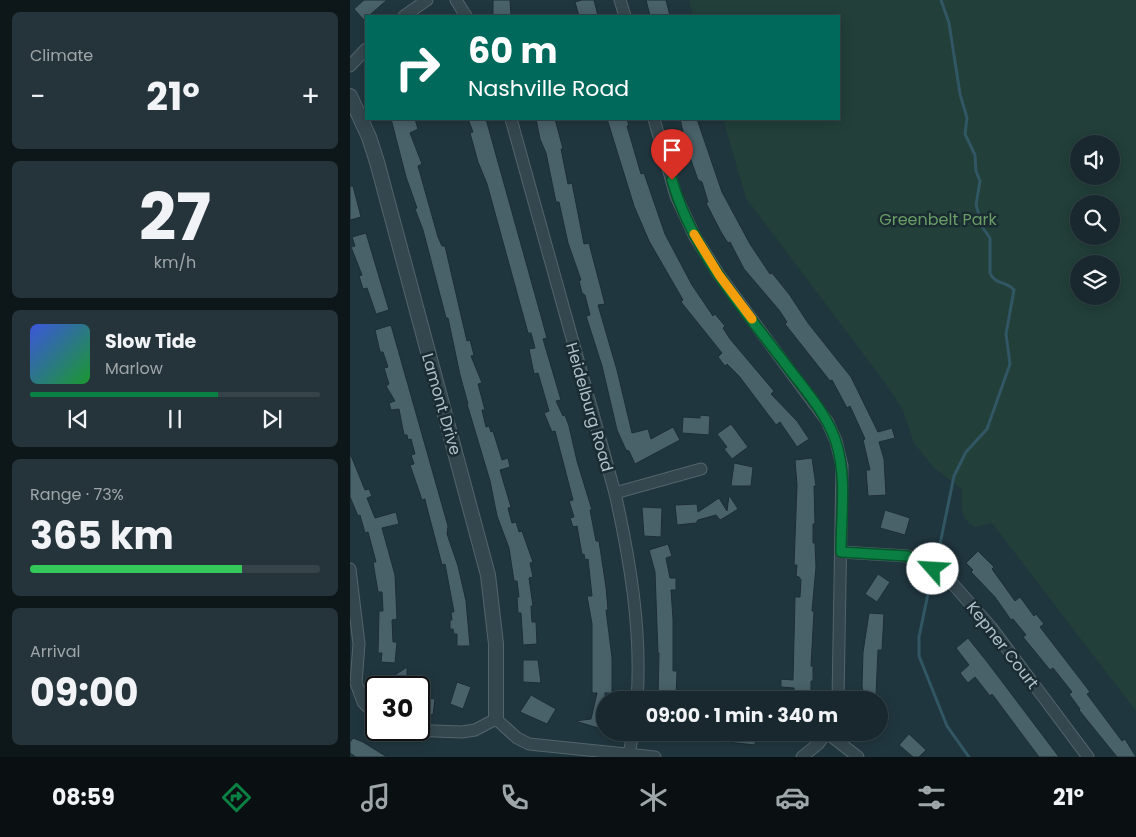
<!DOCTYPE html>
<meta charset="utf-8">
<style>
:root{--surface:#18282e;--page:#25343a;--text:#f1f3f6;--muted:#9fa6aa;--line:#36444a;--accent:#0b8043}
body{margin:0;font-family:Poppins,sans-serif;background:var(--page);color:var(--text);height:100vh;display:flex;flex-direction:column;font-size:19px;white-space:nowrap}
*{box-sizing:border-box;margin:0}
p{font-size:16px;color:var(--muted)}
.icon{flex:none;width:28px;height:28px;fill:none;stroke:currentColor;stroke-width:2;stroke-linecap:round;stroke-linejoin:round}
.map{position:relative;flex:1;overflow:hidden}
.details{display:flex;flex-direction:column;gap:12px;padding:12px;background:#0d1619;width:350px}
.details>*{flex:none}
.guide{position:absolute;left:15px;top:15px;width:475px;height:105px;border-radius:0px;box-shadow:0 2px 12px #0003,0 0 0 1px var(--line);background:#00695c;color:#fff;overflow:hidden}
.tools{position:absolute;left:720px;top:135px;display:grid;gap:10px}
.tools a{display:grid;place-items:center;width:50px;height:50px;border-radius:50%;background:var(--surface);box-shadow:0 2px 12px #0003,0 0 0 1px var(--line);font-size:25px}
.speed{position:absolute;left:15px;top:676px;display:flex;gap:10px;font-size:25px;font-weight:700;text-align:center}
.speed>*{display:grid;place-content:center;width:65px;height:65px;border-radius:50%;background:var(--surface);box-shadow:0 2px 12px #0003,0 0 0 1px var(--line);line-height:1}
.speed .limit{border:2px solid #111;border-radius:8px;background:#fff;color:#111}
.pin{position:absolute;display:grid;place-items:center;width:42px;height:42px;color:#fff;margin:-51px -21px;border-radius:50% 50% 50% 0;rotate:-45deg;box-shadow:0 0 5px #0007}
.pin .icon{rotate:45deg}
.me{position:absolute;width:55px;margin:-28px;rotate:296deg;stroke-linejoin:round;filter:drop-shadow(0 0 4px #0008)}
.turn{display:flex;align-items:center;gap:18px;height:105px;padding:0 20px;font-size:22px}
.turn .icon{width:65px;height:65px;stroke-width:2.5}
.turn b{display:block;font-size:35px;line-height:42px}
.big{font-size:38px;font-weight:700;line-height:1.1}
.details .widget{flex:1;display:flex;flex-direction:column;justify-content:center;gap:8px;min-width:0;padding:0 18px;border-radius:8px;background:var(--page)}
.details .dial{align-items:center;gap:0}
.dial b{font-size:65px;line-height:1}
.song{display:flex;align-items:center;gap:15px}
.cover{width:60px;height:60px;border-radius:8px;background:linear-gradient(135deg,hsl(230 70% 55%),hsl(130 70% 35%))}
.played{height:5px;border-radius:2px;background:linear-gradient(90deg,var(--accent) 65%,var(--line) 65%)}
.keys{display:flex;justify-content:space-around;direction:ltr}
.heat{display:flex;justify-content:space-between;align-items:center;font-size:28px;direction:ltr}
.charge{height:8px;border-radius:4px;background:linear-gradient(90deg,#34c759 73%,var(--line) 0)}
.trip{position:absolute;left:246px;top:691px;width:292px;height:50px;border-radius:25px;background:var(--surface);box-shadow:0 2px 12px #0003,0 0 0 1px var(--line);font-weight:700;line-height:50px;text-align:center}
.tab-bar{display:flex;height:80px;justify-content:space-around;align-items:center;background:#0a1012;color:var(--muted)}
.tab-bar .icon{width:35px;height:35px}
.tab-bar .on{color:var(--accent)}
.tab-bar b{font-size:22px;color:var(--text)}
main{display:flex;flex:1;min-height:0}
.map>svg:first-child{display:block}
</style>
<main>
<section class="details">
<div class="widget"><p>Climate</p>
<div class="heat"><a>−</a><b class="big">21°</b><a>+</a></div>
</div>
<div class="widget dial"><b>27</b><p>km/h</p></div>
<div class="widget">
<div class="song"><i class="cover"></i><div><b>Slow Tide</b><p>Marlow</p></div></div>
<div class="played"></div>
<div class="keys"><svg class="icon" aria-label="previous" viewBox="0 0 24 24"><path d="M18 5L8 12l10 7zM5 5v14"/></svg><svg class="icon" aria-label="pause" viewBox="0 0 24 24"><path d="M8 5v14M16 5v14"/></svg><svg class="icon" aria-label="next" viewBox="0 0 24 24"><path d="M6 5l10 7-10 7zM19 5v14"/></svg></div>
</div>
<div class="widget"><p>Range · 73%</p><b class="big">365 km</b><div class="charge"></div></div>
<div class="widget"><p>Arrival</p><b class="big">09:00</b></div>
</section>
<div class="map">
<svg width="786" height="757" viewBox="0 0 786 757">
<rect width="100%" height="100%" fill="#20363e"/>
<path fill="#223f39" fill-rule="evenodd" d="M339 0H786V711L642 523 625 527C609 518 612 506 612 489L583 467 564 443 553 410 536 384 396 198 373 119H489V16H343ZM729 144H761V176H729ZM729 204H761V236H729ZM729 264H761V296H729Z"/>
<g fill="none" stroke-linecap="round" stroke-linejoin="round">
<g stroke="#315664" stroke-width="3">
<path d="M588 554 604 476 616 452 637 429 660 364 656 334 664 290C657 281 645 285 640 273V238L633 228 626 205 630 181 626 171 625 155 615 134 617 118 610 94 599 23 591 0"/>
<polyline points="579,589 569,637 569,656 597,726 619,757"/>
</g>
</g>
<g fill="#496169" stroke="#1c2e34">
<polygon points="14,0 37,0 14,20 4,9"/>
<polygon points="143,0 160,0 161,16 143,16"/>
<polygon points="232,0 244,0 248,16 229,16 225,2"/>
<polygon points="296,0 316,0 320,16 300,16"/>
<polygon points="41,119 65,119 68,129 60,133 72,164 68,166 88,237 92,246 95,246 117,341 120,340 124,355 121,356 132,383 128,384 135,410 132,410 136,427 139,426 141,432 143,431 152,460 158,458 160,467 150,470 161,507 158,508 162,523 166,522 169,532 172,531 183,562 180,563 183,577 179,578 183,606 181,606 182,622 186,622 187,644 173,645 171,613 168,613 167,597 169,597 167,581 164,581 159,548 147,516 140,481 117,404 118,404 110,375 98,318 96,318 73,230 65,209 67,208 56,177"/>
<polygon points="118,119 136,119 191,316 197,338 193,339 211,400 206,401 213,416 215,415 219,426 227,461 242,510 240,510 246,541 249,541 256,587 258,610 256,610 262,658 262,693 255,693 255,730 225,721 241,719 247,693 242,693 242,624 237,596 242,596 238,559 235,560 234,554 232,555 227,526 223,527 220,518 224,517 219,501 223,500 205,431 202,432 194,413 199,411 188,373 184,374 179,349 185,348 181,333 178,333 137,184 128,162 120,133 123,132"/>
<polygon points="186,119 205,119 213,149 211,149 218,184 222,183 234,244 239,243 255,304 248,305 267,370 282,433 298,429 301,439 323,427 330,440 285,464 279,451 276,450 267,430 252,366 236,316 240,315 235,295 232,293 229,281 231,280 218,243 209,202 206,202 196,153 190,139"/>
<polygon points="257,119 277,119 279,126 277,126 291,174 294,173 315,234 342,285 363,316 365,314 375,326 373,328 380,339 424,391 421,394 447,421 459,439 447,447 430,422 426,425 389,376 377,364 375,366 368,357 372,353 331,302 333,300 299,241 284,206"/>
<polygon points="330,119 347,119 372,192 400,244 420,274 422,273 439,294 458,323 501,377 528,432 542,428 545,438 529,442 534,459 536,495 518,496 516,470 520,470 513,440 515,439 500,406 497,408 482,380 480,381 435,324 437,322 429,310 394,269 380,242 378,243 371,232 356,203 358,202 352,182 348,180 337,149"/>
<polygon points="0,186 3,186 11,217 0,220"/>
<polygon points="16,233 39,310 26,314 17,288 13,289 9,276 12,275 1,247 5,246 2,237"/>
<polygon points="41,325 98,526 97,534 108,566 116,601 120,646 107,646 107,634 104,634 103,629 100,629 100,620 102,620 101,612 104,612 95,564 92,565 76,504 75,499 72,500 60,465 64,464 61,455 65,454 61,439 58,440 57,435 54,435 49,409 41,410 39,403 45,401 36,386 39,384 34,368 38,367 33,352 30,352 25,330"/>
<polygon points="350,415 360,416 359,435 332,433 333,417 350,418"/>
<polygon points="381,424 398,447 382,459 374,449 377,447 367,434"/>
<polygon points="0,453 15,490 19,489 22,496 17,498 25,518 46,512 49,524 32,528 45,575 47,619 42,620 43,642 47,642 45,663 31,662 32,653 28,653 29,611 33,611 32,592 28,592 23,562 26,562 18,532 15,533 10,515 8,516 0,497"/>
<polygon points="462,458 466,486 464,486 465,524 463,524 463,543 465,543 466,567 462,611 464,611 461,666 463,666 463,681 461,681 461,694 444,694 444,688 431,687 431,679 443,680 445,597 450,597 451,580 449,577 446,576 447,565 444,565 447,485 445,460"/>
<polygon points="384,463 403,467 401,486 381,486"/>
<polygon points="379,495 388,509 377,516 370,520 366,515 348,520 346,523 327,525 325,505 347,504 348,512 369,498 377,511"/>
<polygon points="292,507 312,508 311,537 294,536"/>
<polygon points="535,510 560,518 555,535 530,528"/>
<polygon points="318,544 322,556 316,558 320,578 326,578 326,590 321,590 323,619 323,671 327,671 326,698 308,697 309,653 308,653 305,572 299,550"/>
<polygon points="628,551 644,567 642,569 665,601 670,597 684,616 686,614 694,624 690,627 734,684 740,692 737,694 772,741 775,739 786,757 767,757 729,710 730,709 719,694 722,692 703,668 700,670 673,637 676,635 663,619 661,620 645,597 621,572 623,570 616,563"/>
<polygon points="528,574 540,582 527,602 515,594"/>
<polygon points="519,613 534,614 532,650 528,650 526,695 513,694 512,686 513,652"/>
<polygon points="618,638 638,663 709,757 689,757 642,694 640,696 625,677 618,683 610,673 619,665 606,648"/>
<polygon points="173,660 188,660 191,683 173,682"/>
<polygon points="57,667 57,688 26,688"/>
<polygon points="107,682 121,687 113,709 100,704"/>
<polygon points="181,695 206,709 197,724 170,712"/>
<polygon points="69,697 85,699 83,715 69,713"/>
<polygon points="341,732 406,732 405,745 341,738"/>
<polygon points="559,734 576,750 569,757 563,757 549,745"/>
<polygon points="3,738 13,742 37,757 6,757 0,753 0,742"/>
</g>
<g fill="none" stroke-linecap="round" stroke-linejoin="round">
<g stroke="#53646b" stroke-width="13">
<g id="minor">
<polyline points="106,0 116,16"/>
<polyline points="270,0 275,16"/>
<polyline points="54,16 77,0"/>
<polyline points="0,66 16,49"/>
<path d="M161 119 265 493C280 560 292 631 287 700"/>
<polyline points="304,119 326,196 345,237 369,275 477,421 486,441 492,466 488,700"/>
<polyline points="265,493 351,469"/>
<polyline points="491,552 557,556 576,564 601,582 641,627 738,757"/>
<polyline points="0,569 9,644 6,683 13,702 26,716"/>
<polyline points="57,730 112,732 125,730 146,719 167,738 179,744 305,757"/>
<polyline points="477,733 508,757"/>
<polyline points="279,755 283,732"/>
<polyline points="452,757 468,744 477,732"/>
</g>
</g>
<g stroke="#53646b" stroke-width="16">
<polyline id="tertiary" points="0,96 19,137 27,162 138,575 146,644 146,719"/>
</g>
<use href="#minor" stroke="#35474e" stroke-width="11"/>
<use href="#tertiary" stroke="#35474e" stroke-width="14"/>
</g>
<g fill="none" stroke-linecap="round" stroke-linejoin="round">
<g stroke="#07532c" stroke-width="12">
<path id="route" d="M322 180C342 251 393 308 437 366 455 390 477 414 486 442 497 477 491 516 491 552L557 556 583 569"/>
</g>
<use href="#route" stroke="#0b8043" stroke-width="9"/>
<polyline stroke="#f59e0b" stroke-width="9" points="344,234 369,275 402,319"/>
</g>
<g text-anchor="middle" stroke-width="5" stroke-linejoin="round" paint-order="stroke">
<g font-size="16" fill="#699d65" stroke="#1a2c32">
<text x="588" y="225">Greenbelt Park</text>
</g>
<g font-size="16" fill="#b0c1c9" stroke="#1a2c32">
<text transform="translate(92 404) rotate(74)" y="6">Lamont Drive</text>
<text transform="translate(240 407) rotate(74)" y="6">Heidelburg Road</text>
<text transform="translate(653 645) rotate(52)" y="6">Kepner Court</text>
</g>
</g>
</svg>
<div class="tools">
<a><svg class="icon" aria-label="sound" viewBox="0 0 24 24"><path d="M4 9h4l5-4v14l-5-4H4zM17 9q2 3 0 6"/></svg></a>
<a><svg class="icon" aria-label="search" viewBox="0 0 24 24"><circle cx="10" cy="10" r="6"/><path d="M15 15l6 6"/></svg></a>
<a><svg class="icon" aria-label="layers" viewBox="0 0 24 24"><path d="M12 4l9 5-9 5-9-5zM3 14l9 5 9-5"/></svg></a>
</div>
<div class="speed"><div class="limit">30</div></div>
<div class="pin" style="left:322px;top:180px;background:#d93025"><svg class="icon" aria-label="arrive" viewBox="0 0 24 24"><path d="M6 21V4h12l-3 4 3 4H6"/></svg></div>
<svg class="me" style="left:583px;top:569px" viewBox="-20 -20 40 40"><circle r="19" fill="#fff"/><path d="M0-13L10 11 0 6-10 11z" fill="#0b8043"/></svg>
<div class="trip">09:00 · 1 min · 340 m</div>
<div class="guide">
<div class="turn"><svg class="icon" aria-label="right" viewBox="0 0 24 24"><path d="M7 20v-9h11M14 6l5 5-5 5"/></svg><div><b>60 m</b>Nashville Road</div></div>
</div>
</div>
</main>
<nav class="tab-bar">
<b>08:59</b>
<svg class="icon on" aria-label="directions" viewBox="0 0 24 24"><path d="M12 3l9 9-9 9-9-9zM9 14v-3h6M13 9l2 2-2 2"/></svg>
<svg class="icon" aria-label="music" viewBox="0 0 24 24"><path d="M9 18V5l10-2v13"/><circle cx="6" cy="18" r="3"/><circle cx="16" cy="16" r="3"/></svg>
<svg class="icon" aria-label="phone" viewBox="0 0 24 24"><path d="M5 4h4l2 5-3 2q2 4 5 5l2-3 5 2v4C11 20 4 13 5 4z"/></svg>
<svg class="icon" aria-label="climate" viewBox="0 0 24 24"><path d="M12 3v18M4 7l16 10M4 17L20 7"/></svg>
<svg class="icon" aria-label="car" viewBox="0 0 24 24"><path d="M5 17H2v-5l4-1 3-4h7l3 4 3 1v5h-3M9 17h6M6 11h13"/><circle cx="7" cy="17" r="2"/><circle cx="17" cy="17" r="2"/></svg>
<svg class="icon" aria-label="filters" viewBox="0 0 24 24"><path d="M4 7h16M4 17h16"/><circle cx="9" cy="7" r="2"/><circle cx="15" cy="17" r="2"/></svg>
<b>21°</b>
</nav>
